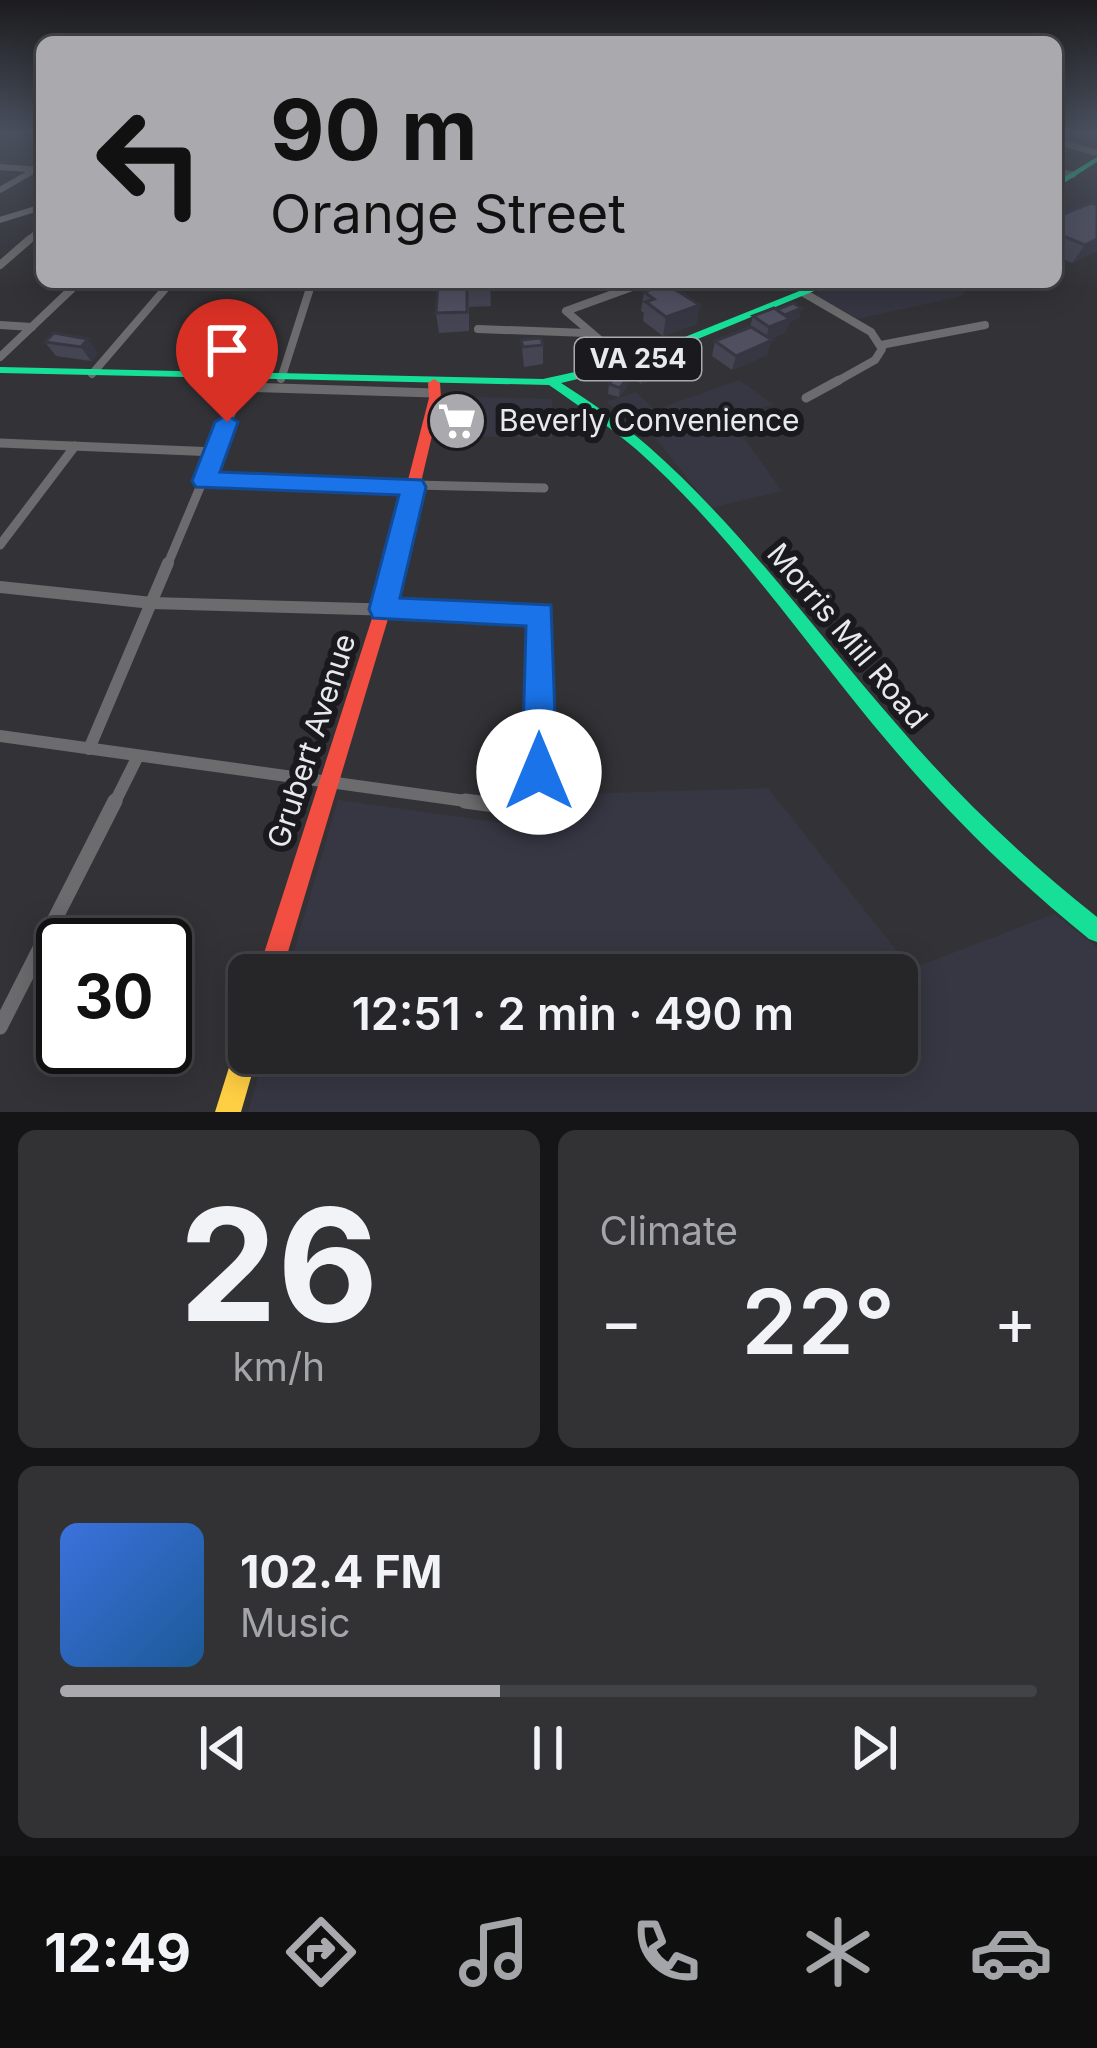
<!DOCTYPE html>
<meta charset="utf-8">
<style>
:root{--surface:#262629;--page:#323235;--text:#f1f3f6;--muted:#a4a5a8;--line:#424346;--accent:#a9a9ae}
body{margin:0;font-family:Inter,sans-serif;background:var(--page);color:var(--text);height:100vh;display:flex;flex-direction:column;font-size:45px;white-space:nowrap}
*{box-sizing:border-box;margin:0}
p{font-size:39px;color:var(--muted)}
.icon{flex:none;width:66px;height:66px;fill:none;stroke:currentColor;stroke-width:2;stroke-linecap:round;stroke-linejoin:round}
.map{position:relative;height:1112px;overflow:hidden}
.details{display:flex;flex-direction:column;gap:18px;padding:18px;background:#151517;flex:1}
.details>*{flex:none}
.top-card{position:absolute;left:36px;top:36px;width:1026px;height:252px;border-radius:18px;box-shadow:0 6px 30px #0003,0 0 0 3px var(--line);background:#a9a9ae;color:#111;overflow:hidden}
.speed{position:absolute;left:36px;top:918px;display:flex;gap:24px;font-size:60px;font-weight:700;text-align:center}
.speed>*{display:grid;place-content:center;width:156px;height:156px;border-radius:50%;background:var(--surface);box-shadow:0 6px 30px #0003,0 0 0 3px var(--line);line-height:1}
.speed .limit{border:6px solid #111;border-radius:18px;background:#fff;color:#111}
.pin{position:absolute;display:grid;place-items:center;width:102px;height:102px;color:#fff;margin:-123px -51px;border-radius:50% 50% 50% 0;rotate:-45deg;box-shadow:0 0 12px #0007}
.pin .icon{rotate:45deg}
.me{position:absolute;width:132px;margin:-66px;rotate:0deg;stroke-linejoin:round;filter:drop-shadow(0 0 9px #0008)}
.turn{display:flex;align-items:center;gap:42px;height:252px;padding:0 36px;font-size:54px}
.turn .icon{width:156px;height:156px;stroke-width:2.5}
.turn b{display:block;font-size:84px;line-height:102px}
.big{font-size:90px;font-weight:600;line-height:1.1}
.details .tile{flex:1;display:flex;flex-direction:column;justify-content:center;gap:18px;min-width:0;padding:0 42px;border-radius:18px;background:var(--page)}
.details .dial{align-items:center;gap:0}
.dial b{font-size:156px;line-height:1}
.song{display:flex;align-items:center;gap:36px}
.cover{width:144px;height:144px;border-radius:18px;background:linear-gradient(135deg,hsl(220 70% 55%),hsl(210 70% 35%))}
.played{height:12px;border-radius:6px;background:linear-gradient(90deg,var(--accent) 45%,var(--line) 45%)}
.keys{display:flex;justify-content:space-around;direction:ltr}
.heat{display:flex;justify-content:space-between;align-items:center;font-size:66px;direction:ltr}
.details .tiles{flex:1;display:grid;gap:18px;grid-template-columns:1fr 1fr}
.tile:last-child{grid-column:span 2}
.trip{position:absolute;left:228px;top:954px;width:690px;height:120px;border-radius:18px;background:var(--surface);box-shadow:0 6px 30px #0003,0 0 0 3px var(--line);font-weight:600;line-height:120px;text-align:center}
.dock{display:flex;height:192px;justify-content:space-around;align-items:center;background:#0f0f10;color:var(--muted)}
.dock .icon{width:84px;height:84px}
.dock .current{color:var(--accent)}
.dock b{font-size:54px;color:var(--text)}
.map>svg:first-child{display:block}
</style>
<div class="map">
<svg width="1097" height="1112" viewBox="0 0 1097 1112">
<rect width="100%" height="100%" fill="#333337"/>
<g fill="#363743">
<polygon points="843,282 971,282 962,296 858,319 813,294"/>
<polygon points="739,380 774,405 728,416 782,491 711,508 646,426 605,402 636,392 655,410"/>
<polygon points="443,396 552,399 552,438 432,436"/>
<polygon points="768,788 911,969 1054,914 1097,947 1097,1112 248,1112 265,1053 897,1053 897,975 287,975 338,800 546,829 547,795"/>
</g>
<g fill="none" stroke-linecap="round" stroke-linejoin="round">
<g stroke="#6c6c6e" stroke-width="6">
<polyline points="1056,141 1097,153"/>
<polyline points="0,167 42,170"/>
<polyline points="1056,170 1073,175"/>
<polyline points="0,190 33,171"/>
<polyline points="0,220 42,207"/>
<polyline points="26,242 42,228"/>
</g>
<g stroke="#6c6c6e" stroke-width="8">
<polyline points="0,265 30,239"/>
<polyline points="804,293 871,332 882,349 875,360 834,383"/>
<polyline points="0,325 32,327"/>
<polyline points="478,329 587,333"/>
<polyline points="881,345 985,325"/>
<polyline points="0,357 79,282"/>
<polyline points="628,364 566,311 646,282"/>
<polyline points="92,374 171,282"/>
<polyline points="281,379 312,282"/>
<polyline points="244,383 246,378"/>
</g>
<g stroke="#6c6c6e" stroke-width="9">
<polyline points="242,387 434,393"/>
<polyline points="806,398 839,380"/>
<polyline points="0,443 216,452"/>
<polyline points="205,480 544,488"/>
<polyline points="0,545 75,446"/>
<polyline points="167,566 245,380"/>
</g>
<g stroke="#6c6c6e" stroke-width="12">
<polyline points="0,587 152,603 541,614 539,804"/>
<polyline points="0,736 487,804"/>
<polyline points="89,749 168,563"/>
<polyline points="114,804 138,756"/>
</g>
<g stroke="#6c6c6e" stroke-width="15">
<polyline points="465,801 539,811 539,801"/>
<polyline points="0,1027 115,801"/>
</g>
<g fill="#16e098" fill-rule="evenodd">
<polygon points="1097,157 1097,162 1056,188 1056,182"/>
<path d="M822 282H836L632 366 561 383C592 403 622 423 649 447 744 531 816 633 899 727 959 797 1025 860 1097 917V942L1089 939C1015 879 948 814 887 741 805 644 733 535 637 450 609 426 579 406 549 385L0 373V367L543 379 625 361Z"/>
</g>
<polygon fill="#ffcf43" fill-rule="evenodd" points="249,1030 249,1053 258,1053 241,1112 215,1112 237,1042 240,1033"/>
<polygon fill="#f24e42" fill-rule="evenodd" points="434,379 440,383 441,398 391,609 281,975 257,975 375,609 429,398 428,383"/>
</g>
<g fill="#444453">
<polygon points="1097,205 1097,251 1072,263 1056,256 1056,217"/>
<polygon points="438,282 490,282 491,306 469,307 469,331 439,333 436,313"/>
<polygon points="644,292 700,305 696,324 663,336 643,321 644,313 641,311"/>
<polygon points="802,308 799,318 789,322 785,333 770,339 767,355 732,370 712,356 715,341 750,327 753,316 776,310"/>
<polygon points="54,333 98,353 91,361 56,356 45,342"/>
<polygon points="227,338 234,353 229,362 199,363 192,348"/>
<polygon points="521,340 543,345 543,364 524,367"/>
<polygon points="630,363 651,380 641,384 628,373"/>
<polygon points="628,377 627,387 619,397 608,394 609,384"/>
<polygon points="471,415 468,427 443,427 441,417"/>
</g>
<g fill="#373743">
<polygon points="1097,239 1097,251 1072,263 1085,245"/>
<polygon points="700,305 696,324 663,336 666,317"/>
<polygon points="802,308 799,318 789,322 785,333 765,341 769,327 785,315"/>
<polygon points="227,338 234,353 229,362 222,348"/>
<polygon points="88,339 98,353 91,361 81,347"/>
<polygon points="772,340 767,355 732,370 736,356"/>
<polygon points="653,370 651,380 641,384 642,374"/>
<polygon points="628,377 627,387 619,397 620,388"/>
</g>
<g fill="#4f4f60" stroke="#373743" stroke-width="3">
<polygon points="1091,203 1097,205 1097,239 1085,245 1056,233 1056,217"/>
<polygon points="438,282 490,282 490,287 467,288 467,312 436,313"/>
<polygon points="666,284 700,305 666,317 646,302 654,299 644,292"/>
<polygon points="793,303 802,308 785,315 776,310"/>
<polygon points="774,308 790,319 769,327 753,316"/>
<polygon points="751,327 772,340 736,356 715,341"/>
<polygon points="54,333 88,339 81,347 45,342"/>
<polygon points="227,338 222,348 192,348 197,339"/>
<polygon points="541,338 543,345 523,347 521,340"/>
<polygon points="640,359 653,370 642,374 630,363"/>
<polygon points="617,374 628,377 620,388 609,384"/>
<polygon points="444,405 469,406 467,418 441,417"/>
</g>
<linearGradient id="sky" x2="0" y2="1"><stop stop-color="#1c1c1e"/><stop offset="0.46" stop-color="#4a505e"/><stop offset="1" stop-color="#4a505e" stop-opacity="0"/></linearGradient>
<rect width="1097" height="288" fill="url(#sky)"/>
<polygon fill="#1a73e8" stroke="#114b97" stroke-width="3" points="227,415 238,422 220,472 422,480 426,487 400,598 551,605 557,772 552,784 539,789 527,784 522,772 526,626 373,618 369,609 399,495 196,487 192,481 215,422"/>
<defs>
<g id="supermarket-disc" transform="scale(3)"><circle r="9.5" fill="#a9a9ae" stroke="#1a1a1e"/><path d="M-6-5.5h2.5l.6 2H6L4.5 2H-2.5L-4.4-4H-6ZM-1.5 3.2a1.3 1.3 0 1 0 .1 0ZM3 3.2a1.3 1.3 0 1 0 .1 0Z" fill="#fff"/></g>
</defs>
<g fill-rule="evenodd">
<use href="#supermarket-disc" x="457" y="421"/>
</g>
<g text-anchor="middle" stroke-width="12" stroke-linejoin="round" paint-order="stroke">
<rect fill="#1a1a1e" stroke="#aaabb0" stroke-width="3" x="575" y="338" width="126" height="42" rx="9"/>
<g font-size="27" font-weight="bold" fill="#e8e9ee">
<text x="638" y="368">VA 254</text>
</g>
<g font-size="30" fill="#e8e9ee" stroke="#1a1a1e" text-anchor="start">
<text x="499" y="431">Beverly Convenience</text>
</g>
<g font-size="30" fill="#e8e9ee" stroke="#1a1a1e">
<text transform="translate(847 636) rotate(50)" y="10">Morris Mill Road</text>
<text transform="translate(312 741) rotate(-72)" y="10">Grubert Avenue</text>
</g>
</g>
</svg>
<div class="speed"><div class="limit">30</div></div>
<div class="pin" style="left:227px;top:422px;background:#d93025"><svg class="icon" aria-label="arrive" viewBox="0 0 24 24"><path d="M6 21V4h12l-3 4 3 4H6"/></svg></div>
<svg class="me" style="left:539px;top:772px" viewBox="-20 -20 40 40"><circle r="19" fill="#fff"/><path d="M0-13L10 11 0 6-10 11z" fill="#1a73e8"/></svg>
<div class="trip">12:51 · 2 min · 490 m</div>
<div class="top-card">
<div class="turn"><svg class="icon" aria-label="left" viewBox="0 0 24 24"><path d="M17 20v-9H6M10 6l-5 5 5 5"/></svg><div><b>90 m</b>Orange Street</div></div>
</div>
</div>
<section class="details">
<div class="tiles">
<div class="tile dial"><b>26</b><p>km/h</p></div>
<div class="tile"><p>Climate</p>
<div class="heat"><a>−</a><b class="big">22°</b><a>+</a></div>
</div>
<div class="tile">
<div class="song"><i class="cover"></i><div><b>102.4 FM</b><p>Music</p></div></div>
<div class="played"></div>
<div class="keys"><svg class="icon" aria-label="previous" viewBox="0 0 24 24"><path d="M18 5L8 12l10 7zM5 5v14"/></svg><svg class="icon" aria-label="pause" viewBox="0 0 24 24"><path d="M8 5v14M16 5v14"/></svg><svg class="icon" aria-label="next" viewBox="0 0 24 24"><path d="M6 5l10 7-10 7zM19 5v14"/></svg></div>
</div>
</div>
</section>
<nav class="dock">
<b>12:49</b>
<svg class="icon current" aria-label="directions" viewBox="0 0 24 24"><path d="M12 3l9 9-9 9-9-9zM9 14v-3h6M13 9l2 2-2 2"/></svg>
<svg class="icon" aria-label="music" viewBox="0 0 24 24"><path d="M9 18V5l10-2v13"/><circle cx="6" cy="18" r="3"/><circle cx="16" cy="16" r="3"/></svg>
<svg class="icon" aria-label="phone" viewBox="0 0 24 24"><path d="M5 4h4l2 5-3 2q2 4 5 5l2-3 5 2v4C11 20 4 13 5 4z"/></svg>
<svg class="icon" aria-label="climate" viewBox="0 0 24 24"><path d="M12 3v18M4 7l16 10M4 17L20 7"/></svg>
<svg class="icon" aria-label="car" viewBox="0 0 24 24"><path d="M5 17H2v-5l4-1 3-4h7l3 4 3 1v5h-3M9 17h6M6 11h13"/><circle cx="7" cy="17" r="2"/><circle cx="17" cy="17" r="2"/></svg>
</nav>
